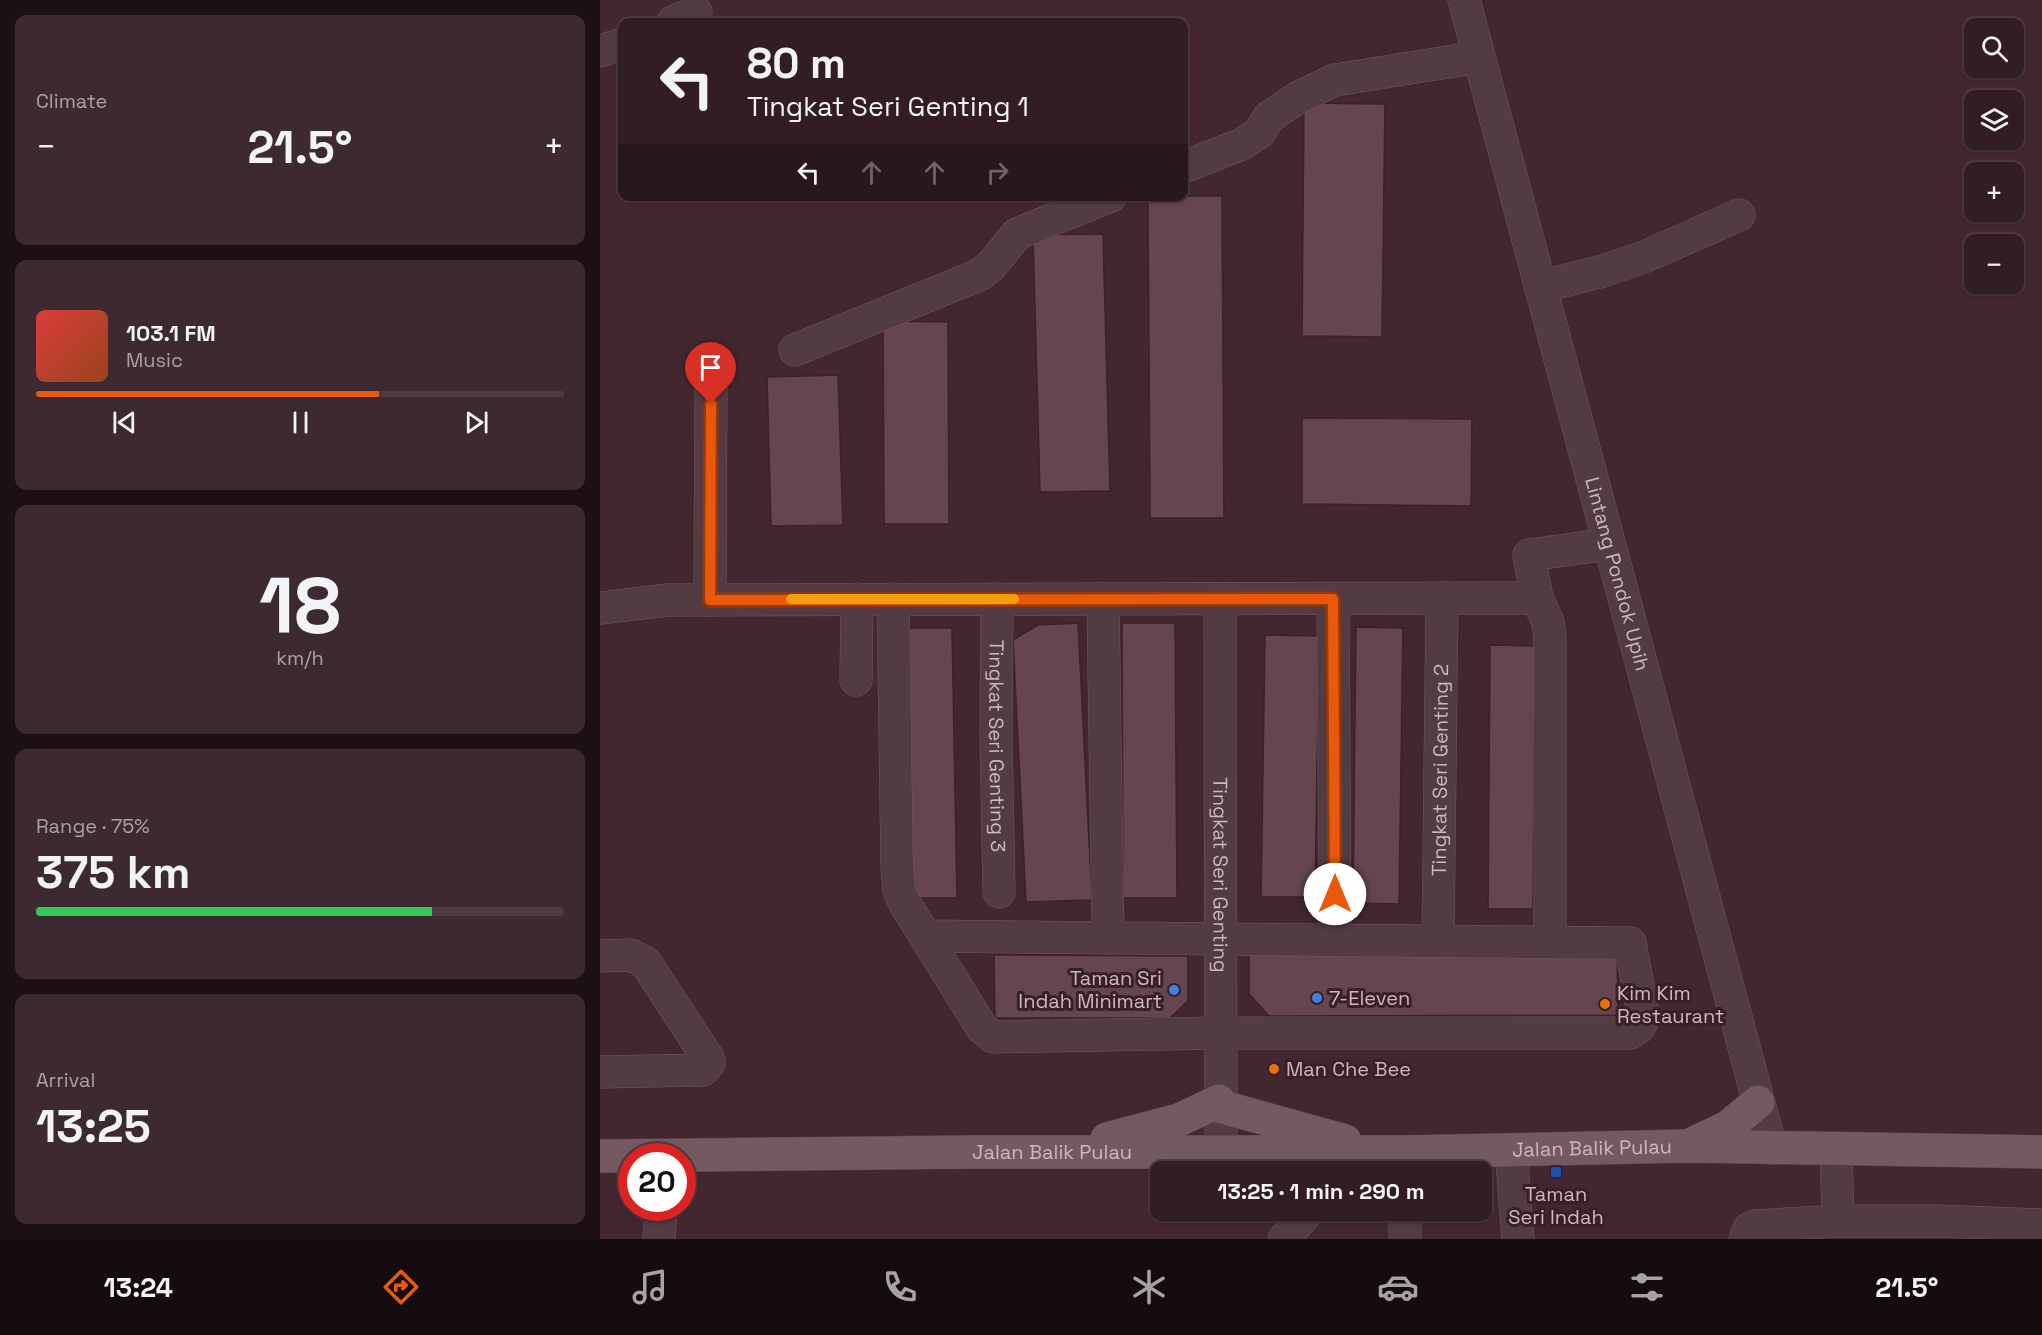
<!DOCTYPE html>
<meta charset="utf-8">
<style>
:root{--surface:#321d23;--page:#3d2a30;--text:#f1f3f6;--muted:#a8a2a6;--line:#4d3b41;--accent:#ea580c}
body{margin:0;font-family:"Space Grotesk",sans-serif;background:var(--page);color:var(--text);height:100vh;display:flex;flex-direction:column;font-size:22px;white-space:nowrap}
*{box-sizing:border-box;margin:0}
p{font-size:20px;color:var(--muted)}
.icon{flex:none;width:33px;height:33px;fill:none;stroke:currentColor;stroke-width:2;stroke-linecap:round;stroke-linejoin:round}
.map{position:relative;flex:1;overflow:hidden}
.details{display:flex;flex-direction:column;gap:15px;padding:15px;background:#1c1013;width:600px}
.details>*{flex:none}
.banner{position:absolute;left:18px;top:18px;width:570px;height:183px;border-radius:12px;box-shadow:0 2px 4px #0004,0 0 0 2px var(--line);background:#321d23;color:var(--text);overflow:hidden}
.tools{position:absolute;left:1364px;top:18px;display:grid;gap:12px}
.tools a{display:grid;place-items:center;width:60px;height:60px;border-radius:12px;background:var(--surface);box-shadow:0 2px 4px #0004,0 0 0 2px var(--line);font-size:30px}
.speed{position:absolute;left:18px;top:1143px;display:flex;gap:12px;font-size:30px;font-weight:700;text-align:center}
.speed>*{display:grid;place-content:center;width:78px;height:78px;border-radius:50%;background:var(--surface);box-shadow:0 2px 4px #0004,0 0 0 2px var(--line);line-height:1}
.speed .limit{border:9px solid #d22;background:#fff;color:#111}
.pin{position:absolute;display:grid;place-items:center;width:51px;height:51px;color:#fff;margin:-62px -26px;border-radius:50% 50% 50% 0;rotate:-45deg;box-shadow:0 0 6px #0007}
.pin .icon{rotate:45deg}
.me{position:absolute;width:66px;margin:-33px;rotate:0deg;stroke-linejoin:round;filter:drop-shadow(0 0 4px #0008)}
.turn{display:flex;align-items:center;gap:21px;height:126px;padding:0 30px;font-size:27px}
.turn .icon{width:78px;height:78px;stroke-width:2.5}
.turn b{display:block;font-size:42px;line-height:51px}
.lanes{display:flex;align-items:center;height:57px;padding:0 30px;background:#0003;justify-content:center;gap:30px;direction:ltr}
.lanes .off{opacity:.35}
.big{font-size:45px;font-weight:600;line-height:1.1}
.details .card{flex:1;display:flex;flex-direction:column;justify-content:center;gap:9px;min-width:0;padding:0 21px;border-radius:12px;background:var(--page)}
.details .dial{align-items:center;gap:0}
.dial b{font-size:78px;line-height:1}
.song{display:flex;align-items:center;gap:18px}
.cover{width:72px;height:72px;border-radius:9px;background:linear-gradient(135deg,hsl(0 70% 55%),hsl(20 70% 35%))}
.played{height:6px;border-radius:3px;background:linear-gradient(90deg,var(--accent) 65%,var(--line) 65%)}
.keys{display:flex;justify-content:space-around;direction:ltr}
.heat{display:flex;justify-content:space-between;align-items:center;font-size:33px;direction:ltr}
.charge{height:9px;border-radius:4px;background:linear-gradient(90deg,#34c759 75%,var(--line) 0)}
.trip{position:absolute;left:550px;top:1161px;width:342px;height:60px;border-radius:12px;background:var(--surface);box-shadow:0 2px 4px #0004,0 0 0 2px var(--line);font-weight:600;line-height:60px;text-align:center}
.tabs{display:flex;height:96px;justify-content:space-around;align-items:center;background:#140c0e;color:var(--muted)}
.tabs .icon{width:42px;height:42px}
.tabs .selected{color:var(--accent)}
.tabs b{font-size:27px;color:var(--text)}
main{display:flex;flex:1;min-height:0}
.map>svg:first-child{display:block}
</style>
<main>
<section class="details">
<div class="card"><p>Climate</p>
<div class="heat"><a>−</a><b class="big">21.5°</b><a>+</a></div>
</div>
<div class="card">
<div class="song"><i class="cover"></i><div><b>103.1 FM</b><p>Music</p></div></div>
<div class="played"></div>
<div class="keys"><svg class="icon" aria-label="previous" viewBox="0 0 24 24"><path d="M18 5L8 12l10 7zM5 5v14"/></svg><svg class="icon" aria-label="pause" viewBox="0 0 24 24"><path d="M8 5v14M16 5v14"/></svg><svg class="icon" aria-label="next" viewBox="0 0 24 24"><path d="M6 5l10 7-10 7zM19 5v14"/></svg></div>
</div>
<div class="card dial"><b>18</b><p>km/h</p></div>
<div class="card"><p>Range · 75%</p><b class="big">375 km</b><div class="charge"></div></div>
<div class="card"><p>Arrival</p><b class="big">13:25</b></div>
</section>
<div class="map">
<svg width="1442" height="1239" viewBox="0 0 1442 1239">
<rect width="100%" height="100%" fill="#43272f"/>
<g fill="#65464e" stroke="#3a2228" stroke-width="1.5">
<polygon points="704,103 785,104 782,337 702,336"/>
<polygon points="548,196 622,196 624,518 550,518"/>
<polygon points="503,234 510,491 440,492 433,235"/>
<polygon points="283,321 348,322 349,524 284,524"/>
<polygon points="238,375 243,525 171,526 167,377"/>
<polygon points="702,418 872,419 871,506 702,504"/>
<polygon points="478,623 492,900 426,902 413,640 438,625"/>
<polygon points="522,623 575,623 577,898 523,898"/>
<polygon points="756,627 803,628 799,904 753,903"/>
<polygon points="307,628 352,628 357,898 312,898"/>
<polygon points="665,635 719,636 715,897 661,897"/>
<polygon points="890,645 935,646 933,909 888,909"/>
<polygon points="1017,945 1018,1015 669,1016 649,994 649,946"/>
<polygon points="394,955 588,956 588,1001 570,1018 395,1018"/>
</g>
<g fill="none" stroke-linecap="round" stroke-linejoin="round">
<g stroke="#70595f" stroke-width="33">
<g id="minor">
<path id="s1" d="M864 0 1171 1148"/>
<polyline points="73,22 96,12"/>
<polyline points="0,51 22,44"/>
<polyline points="584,167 642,144 659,133 669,117 699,97 735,80 879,57"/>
<polyline points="940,287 1003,271 1044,257 1139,215"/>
<polyline points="195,350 379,275 391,266 417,234 511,196"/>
<polyline points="293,599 297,868 299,890 304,902 382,1028 393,1037 620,1033 1030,1033 1038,1028 1044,1018 1030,943 325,936"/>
<path id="s2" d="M397 599 396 735 399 892"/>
<polyline points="503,599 508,938"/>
<path id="s3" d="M620 599 621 1152"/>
<polyline points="733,599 735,940"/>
<polyline points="110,600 111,382"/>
<polyline points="0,608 67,600 937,598"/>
<polyline points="256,680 257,599"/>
<path id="s4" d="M838 941 842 598"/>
<polyline points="950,942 950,639 948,622 937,598 929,555 1009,544"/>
<polyline points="0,956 31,955 46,963 108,1058 109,1063 103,1070 0,1072"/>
<polyline points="1236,1148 1238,1221"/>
<polyline points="911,1150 918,1239"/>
<polyline points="805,1210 805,1239"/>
<polyline points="59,1239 61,1208"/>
<polyline points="684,1239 709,1210"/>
<polyline points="1145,1239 1149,1229 1155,1226 1238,1221 1337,1221 1442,1225"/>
</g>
</g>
<g stroke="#5c454a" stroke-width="34">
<g id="major">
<polyline points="619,1106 745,1141"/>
<polyline points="507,1139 579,1120 619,1101"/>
<polyline points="1092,1144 1128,1127 1158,1102"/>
<path id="s5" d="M0 1156 373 1152H804L1087 1146 1442 1152"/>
</g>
</g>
<use href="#minor" stroke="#533b42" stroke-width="32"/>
<use href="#major" stroke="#735960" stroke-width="33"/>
</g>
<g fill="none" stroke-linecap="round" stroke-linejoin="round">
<g stroke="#983908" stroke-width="15">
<polyline id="route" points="111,404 110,600 733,599 735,894"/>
</g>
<use href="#route" stroke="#ea580c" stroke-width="10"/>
<polyline stroke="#f59e0b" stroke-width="10" points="191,599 414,599"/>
</g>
<g fill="#3f7fe0" stroke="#382026" stroke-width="2">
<circle cx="574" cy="990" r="6"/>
<circle cx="717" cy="998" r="6"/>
</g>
<g fill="#e8710a" stroke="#382026" stroke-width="2">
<circle cx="1005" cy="1004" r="6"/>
<circle cx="674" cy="1069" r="6"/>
</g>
<rect fill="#1a4fb4" stroke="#382026" stroke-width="2" x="950" y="1166" width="12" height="12" rx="3"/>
<g text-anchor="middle" stroke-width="6" stroke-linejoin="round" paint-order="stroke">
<g font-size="20" fill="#ccb8bd" stroke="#382026">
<text dy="7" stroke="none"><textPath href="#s1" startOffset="594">Lintang Pondok Upih</textPath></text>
<text dy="7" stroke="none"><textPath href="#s2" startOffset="147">Tingkat Seri Genting 3</textPath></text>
<text dy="7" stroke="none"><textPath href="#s4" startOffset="171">Tingkat Seri Genting 2</textPath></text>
<text dy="7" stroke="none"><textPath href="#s3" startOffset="276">Tingkat Seri Genting</textPath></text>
<text dy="7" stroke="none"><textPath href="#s5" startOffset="992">Jalan Balik Pulau</textPath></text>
<text dy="7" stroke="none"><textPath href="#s5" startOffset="452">Jalan Balik Pulau</textPath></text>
</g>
<g font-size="20" fill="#ccb8bd" stroke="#382026" text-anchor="start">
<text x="562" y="985" text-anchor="end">Taman Sri<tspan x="562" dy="23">Indah Minimart</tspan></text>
<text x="1017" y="1000">Kim Kim<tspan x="1017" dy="23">Restaurant</tspan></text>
<text x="729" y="1005">7-Eleven</text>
<text x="686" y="1076">Man Che Bee</text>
<text x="956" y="1201" text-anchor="middle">Taman<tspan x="956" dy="23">Seri Indah</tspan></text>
</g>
</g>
</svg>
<div class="tools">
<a><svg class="icon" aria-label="search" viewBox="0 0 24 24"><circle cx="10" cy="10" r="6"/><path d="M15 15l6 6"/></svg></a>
<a><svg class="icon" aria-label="layers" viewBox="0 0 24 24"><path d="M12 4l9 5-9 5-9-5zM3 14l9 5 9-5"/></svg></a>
<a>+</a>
<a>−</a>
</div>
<div class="speed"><div class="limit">20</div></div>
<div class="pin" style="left:111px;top:404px;background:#d93025"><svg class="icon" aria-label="arrive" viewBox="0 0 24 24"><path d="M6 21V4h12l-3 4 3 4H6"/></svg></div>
<svg class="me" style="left:735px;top:894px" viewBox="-20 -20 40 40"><circle r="19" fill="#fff"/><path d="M0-13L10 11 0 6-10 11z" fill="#ea580c"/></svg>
<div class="trip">13:25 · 1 min · 290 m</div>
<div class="banner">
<div class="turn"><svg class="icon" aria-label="left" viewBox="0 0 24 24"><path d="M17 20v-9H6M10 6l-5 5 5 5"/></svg><div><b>80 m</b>Tingkat Seri Genting 1</div></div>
<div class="lanes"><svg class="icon" aria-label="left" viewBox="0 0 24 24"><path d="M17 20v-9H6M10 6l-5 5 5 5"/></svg><svg class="icon off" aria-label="ahead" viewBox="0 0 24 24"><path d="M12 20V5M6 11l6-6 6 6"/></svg><svg class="icon off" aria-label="ahead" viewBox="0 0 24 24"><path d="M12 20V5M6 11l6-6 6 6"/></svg><svg class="icon off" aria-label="right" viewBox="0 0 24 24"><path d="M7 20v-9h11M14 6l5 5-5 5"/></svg></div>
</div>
</div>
</main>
<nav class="tabs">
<b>13:24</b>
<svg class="icon selected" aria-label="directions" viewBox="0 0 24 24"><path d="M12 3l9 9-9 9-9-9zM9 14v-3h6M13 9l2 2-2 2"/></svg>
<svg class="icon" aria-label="music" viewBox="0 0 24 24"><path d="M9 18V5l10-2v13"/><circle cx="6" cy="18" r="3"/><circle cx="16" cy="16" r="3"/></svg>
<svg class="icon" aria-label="phone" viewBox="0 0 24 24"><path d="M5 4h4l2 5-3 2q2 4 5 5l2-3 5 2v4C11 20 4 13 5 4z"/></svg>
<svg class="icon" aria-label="climate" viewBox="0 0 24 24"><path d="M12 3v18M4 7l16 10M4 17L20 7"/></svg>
<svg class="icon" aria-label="car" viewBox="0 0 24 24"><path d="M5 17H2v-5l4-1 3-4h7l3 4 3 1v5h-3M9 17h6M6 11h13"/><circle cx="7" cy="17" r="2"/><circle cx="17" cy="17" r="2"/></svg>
<svg class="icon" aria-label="filters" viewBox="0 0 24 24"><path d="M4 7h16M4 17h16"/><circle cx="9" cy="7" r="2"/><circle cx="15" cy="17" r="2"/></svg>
<b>21.5°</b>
</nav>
